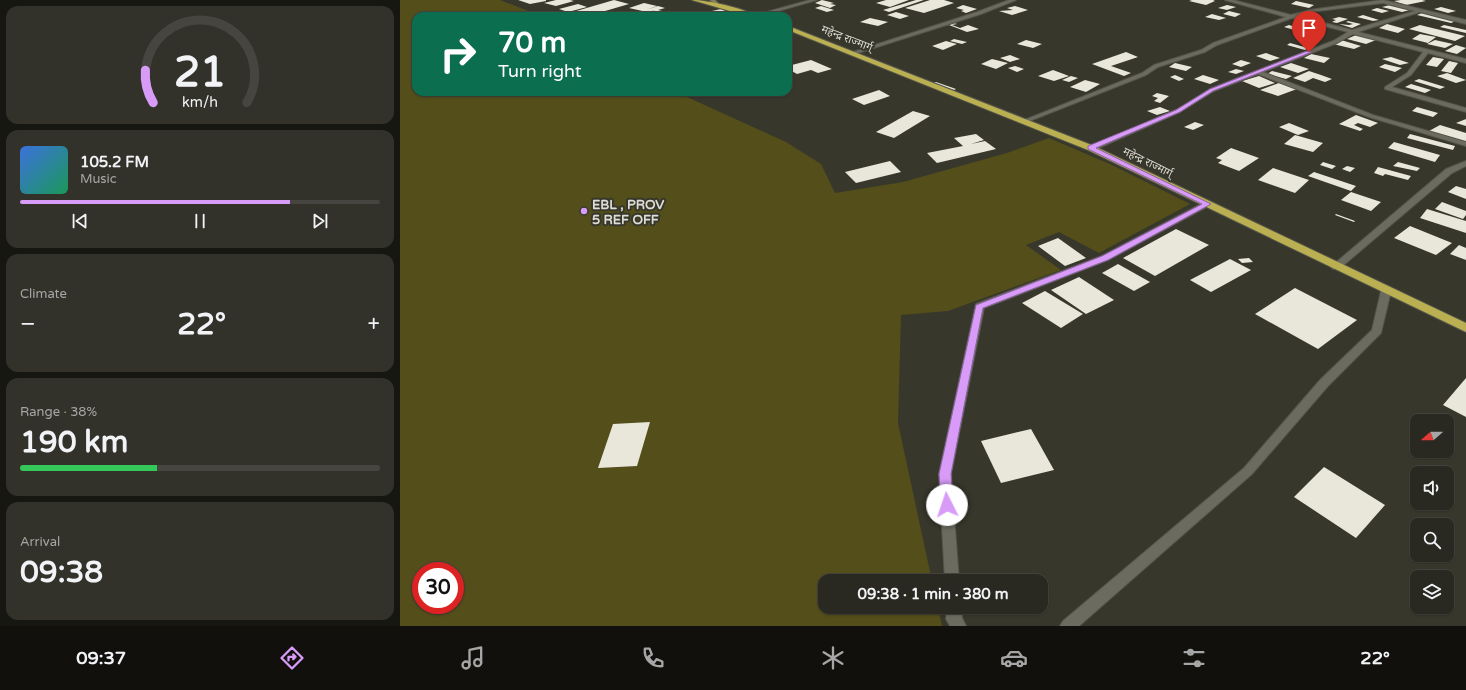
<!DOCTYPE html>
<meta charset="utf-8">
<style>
:root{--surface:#2a2921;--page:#32312a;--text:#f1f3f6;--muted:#a5a6a5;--line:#46453f;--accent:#d89bf8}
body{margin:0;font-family:"Varela Round","Noto Sans Devanagari",sans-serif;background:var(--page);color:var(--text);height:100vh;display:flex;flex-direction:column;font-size:15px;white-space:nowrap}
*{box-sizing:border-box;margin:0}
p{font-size:13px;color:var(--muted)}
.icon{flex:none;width:22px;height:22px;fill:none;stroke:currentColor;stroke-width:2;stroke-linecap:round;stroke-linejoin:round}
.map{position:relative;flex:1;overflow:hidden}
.side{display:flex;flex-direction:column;gap:6px;padding:6px;background:#171712;width:400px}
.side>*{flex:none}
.hud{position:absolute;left:12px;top:12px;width:380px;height:84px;border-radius:12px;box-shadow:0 1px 3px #0004,0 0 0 1px var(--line);background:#0b6e4f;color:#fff;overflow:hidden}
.needle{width:26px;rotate:250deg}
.fabs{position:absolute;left:1010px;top:414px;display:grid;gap:8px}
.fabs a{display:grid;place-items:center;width:44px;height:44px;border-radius:8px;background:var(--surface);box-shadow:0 1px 3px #0004,0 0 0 1px var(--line);font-size:20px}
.speed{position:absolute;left:12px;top:562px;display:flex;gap:8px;font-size:20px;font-weight:700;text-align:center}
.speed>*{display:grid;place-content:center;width:52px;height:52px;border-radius:50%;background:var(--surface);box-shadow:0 1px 3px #0004,0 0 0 1px var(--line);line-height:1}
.speed .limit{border:6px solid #d22;background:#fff;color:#111}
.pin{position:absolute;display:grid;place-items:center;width:34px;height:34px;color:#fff;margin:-41px -17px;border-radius:50% 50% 50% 0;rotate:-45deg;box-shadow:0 0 4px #0007}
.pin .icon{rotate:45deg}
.me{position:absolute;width:44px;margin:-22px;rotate:356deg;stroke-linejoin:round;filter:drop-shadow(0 0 3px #0008)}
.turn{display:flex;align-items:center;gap:14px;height:84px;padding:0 20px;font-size:18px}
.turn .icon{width:52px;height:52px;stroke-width:2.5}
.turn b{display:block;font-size:28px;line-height:34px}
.big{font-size:30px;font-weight:700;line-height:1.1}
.side .card{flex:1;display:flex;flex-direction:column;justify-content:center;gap:6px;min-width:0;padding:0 14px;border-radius:12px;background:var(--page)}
.side .dial{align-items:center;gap:0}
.dial svg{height:104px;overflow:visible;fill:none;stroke:var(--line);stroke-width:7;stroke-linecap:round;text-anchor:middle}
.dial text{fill:var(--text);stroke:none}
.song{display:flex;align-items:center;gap:12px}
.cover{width:48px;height:48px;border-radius:6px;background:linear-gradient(135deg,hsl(220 70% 55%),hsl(150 70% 35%))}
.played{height:4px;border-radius:2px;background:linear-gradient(90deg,var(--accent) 75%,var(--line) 75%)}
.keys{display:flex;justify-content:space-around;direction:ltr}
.heat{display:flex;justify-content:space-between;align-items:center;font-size:22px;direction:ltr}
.charge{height:6px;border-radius:3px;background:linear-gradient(90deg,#34c759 38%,var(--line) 0)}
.trip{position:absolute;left:418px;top:574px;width:230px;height:40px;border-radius:12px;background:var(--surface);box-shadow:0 1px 3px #0004,0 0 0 1px var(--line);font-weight:700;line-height:40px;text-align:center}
.dock{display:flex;height:64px;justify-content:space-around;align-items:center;background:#11100d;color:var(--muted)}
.dock .icon{width:28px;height:28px}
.dock .selected{color:var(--accent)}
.dock b{font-size:18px;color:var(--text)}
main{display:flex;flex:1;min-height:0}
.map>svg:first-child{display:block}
</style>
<main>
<section class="side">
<div class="card dial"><svg viewBox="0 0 100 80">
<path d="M14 69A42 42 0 1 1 86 69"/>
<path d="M14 69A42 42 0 0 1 8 44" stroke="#d89bf8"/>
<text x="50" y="56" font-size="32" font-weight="700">21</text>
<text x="50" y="72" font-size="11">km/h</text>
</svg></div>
<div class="card">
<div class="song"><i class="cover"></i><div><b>105.2 FM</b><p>Music</p></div></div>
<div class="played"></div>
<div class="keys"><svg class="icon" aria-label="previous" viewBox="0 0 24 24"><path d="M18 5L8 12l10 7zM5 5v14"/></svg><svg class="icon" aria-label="pause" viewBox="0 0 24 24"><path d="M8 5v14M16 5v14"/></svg><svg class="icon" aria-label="next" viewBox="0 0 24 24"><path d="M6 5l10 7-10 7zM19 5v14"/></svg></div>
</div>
<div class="card"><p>Climate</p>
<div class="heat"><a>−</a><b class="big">22°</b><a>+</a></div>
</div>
<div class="card"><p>Range · 38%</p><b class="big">190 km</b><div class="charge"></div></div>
<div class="card"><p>Arrival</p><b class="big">09:38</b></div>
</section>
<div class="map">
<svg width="1066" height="626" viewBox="0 0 1066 626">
<rect width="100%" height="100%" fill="#38372c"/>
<path fill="#534e1a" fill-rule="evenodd" d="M0 0H100L141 16H16V92H276L386 142 421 164 435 193 503 182 607 153 649 138 712 165 790 204 699 253 659 232 626 245 661 270 548 311 501 315 498 423 532 581H425V607H538L542 626H0ZM21 571H55V605H21Z"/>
<g fill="#e8e7d9">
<polygon points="118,0 146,0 146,1 130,4"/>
<polygon points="156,0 170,0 174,1 156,6 144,3"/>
<polygon points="214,0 229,4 188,16 181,15 174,16 166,14"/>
<polygon points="422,0 434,3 430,4 436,5 430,8 415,3"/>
<polygon points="486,0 509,0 490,7 476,3"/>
<polygon points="516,0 524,0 489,12 483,10"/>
<polygon points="530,0 544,0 554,3 524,13 505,8"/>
<polygon points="792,0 813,0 815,1 806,5 789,1"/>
<polygon points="1001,0 1022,0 1026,1 1006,5 994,1"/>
<polygon points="896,1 914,5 909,8 891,4"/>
<polygon points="244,3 257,6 246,10 258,6 265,8 258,10 270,13 260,16 249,16 242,14 256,10 247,12 229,8"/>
<polygon points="178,4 187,7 168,12 159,9"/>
<polygon points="563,5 577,9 566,13 561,11 564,10 556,8"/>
<polygon points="827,5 836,7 827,10 818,8"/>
<polygon points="990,5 1010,10 1002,12 982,7"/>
<polygon points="421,6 434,10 427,12 415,8"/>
<polygon points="615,6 628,10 612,15 599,11 613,10 607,8"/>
<polygon points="1041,7 1056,11 1048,13 1034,9"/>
<polygon points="977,8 989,11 982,13 971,10"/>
<polygon points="321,9 328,12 320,14 312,11"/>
<polygon points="829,11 841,14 835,17 823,14"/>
<polygon points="205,12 216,15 207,16 199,14"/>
<polygon points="496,12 509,16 500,19 487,15"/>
<polygon points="1022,13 1056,21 1051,23 1017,15"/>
<polygon points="812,14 826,18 819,20 805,17"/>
<polygon points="963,15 979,20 973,21 957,17"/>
<polygon points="939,17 948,19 937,23 932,22 936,20 932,19"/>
<polygon points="470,18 488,22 478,26 460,22"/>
<polygon points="948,21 961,24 952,28 939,24 949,25 953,24 946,22"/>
<polygon points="554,23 557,24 552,25 560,28 568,25 579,29 567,32 549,25 543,26"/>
<polygon points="987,24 1005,29 998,33 979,28"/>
<polygon points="889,25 903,29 898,31 884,27"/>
<polygon points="1020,25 1065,36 1055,41 1009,29"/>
<polygon points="1044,25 1066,30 1066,33 1040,27"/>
<polygon points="914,34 922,35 917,39 909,37"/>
<polygon points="1020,34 1036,37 1028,43 1012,39"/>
<polygon points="956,35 976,40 966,44 947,39"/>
<polygon points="554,39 567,42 562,44 550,41"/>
<polygon points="626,40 642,44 633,48 617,44"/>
<polygon points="941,40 961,46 954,49 933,44"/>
<polygon points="1035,40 1053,44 1045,48 1027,44"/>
<polygon points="546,41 557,44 543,50 532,46"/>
<polygon points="890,43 908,48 905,50 887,45"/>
<polygon points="1056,45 1066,48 1057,54 1045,51"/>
<polygon points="726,52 738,57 711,66 731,73 724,76 692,64"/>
<polygon points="866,53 880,58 870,61 856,56"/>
<polygon points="911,54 930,58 924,63 904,58"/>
<polygon points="610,55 620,59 610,62 600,58"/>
<polygon points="991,57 1009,63 1000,65 982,59"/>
<polygon points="1033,57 1044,59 1037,67 1026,65"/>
<polygon points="592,59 608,63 596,69 581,64"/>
<polygon points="411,60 432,69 418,73 411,70 397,74 388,69 388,66"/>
<polygon points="841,60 851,63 841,67 832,64"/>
<polygon points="1049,61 1058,63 1051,73 1041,71"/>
<polygon points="775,63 792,67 786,71 769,67"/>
<polygon points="891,63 909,69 898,73 880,67"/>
<polygon points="985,64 1002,68 995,72 979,67"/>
<polygon points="615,66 624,69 617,72 608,68"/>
<polygon points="836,69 844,71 836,74 828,72"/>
<polygon points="653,70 669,76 654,81 638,76"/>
<polygon points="872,71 892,76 886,79 867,74"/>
<polygon points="909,71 921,75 932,79 925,82 913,78 905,82 893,78"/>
<polygon points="1047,73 1066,80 1056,83 1037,76"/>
<polygon points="775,75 784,79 779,81 770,77"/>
<polygon points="803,75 819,80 810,84 794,79"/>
<polygon points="671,76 678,78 669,82 662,80"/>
<polygon points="859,76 875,83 859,88 842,81"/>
<polygon points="1019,79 1045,87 1040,89 1014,81"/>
<polygon points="685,80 700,84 686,92 670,87"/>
<polygon points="536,82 556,89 554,90 533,83"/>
<polygon points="879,83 897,89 878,96 860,90"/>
<polygon points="1011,84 1031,90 1025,93 1005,87"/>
<polygon points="479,90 490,96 464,105 452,99"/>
<polygon points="757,93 769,96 760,103 754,101 758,98 752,96"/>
<polygon points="760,107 770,111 757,115 747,111"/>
<polygon points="1017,107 1038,113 1033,117 1012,111"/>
<polygon points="513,111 530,116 494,138 476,132"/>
<polygon points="956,115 978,123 970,127 958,123 954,125 963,129 960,131 939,124"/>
<polygon points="1066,119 1066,126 1056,123"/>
<polygon points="795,122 804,125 793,130 784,127"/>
<polygon points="889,123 909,131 898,135 879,127"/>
<polygon points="1040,125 1066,133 1066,143 1029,131"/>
<polygon points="576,134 584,140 571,144 585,141 596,149 537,163 527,153 563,146 554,138"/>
<polygon points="1010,134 1055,146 1053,150 1007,138"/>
<polygon points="895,135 923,143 913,152 884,144"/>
<polygon points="994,142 1040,155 1035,162 988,148"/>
<polygon points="831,148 859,158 839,171 818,163 822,160 816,158"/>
<polygon points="490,161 501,172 456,183 445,172"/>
<polygon points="923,162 936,166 932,169 920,165"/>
<polygon points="998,162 1020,168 1017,171 993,166"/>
<polygon points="947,166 955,168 950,172 942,169"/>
<polygon points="978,167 1011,176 1008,180 985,174 983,176 974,173"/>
<polygon points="873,168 909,180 895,193 858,180"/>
<polygon points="914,172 956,186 951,191 908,176"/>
<polygon points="1056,186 1066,189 1066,199 1048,192"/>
<polygon points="951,192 981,202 971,211 941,200"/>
<polygon points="1042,202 1066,211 1066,215 1063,219 1035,209"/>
<polygon points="1027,209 1066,221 1066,233 1020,218"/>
<polygon points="936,214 955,221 954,222 935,215"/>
<polygon points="1010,226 1052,243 1036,255 994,238"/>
<polygon points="776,229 809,245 755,276 723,258"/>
<polygon points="658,238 686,258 665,266 638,246"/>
<polygon points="1059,245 1066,248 1066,260 1050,254"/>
<polygon points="849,258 853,262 842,263 838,259"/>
<polygon points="830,259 851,270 811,292 790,280"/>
<polygon points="718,264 750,282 734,291 702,273"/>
<polygon points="679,277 714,300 686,314 651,290"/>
<polygon points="895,288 957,320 918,349 855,314"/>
<polygon points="645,291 683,314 661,328 622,303"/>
<polygon points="1066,378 1066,417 1043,405"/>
<polygon points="250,422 237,466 198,468 213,424"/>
<polygon points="631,429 654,470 601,483 581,441"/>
<polygon points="924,467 985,505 956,538 894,497"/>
</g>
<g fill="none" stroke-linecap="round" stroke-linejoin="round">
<g stroke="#55544a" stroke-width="2">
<g id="street">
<polygon points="410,0 417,0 360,16 352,16"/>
<polygon points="609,0 616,0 581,14 455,54 450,53 577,12"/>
<path d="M825 0H833L891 15 909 10 983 0 1066 20V24L1020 12 958 32 1066 59V63L1028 53 1011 75 992 87 1066 108V112L985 89V87L1007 73 1023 52 953 34 937 43 863 72 973 115 1066 142V146L969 117 858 74 814 91 780 112 694 150 687 148 776 110 810 89 933 41 948 32 892 18 817 45 805 52 758 67 746 75 627 122 622 121 742 73 754 65 801 50 813 43 886 17ZM983 3 1015 11 952 30 897 16 910 12Z"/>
<polygon points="1066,161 1066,166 1052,173 939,269 933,269 931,267 933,265 1046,169"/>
<polygon points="805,202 808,202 812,204 708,260 584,308 551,474 559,581 545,581 539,474 576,304 702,256"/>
<polygon points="986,288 991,291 981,333 928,386 852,474 679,626 660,626 663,621 844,468 920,380 972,330 981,291"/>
<polygon points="547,607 561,607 562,618 566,626 550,626 546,619"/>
</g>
</g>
<g stroke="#55544a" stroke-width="2">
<polygon id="secondary" points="310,0 315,0 320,5 316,6"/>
</g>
<g stroke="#55544a" stroke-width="2">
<g id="highway">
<path d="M292 0C307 0 344 8 356 16H347Z"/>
<polygon points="388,26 694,146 1066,323 1066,332 688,150 388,30"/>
</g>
</g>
<use href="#street" fill="#6c6b5f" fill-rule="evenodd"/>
<use href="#secondary" fill="#83805b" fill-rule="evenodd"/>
<use href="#highway" fill="#bab052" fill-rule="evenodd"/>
</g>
<polygon fill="#d89bf8" stroke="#8c65a1" points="907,51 912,52 813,91 780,112 696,148 811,204 708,260 583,308 551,474 553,505 551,508 547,510 543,508 541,505 539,474 576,305 702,256 802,204 688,149 688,146 776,110 810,89"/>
<circle fill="#d89bf8" stroke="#38372c" stroke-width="1.5" cx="184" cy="211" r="4"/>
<g text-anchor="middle" stroke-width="4" stroke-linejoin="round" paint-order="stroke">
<g font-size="11" fill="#dddcd5" stroke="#38372c">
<text transform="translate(447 38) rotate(21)" y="4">महेन्द्र राज्मार्ग्</text>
<text transform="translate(748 162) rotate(26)" y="4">महेन्द्र राज्मार्ग्</text>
</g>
<g font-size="13" font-weight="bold" fill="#dddcd5" stroke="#38372c" text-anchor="start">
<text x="192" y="209">EBL , PROV<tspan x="192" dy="15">5 REF OFF</tspan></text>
</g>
</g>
</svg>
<div class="fabs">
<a><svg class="needle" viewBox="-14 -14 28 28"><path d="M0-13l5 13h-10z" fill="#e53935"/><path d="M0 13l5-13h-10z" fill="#a5a6a5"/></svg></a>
<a><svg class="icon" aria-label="sound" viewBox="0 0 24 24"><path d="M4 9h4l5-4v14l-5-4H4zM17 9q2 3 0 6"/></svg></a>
<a><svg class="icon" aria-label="search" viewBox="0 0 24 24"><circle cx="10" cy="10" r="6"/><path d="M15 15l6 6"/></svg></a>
<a><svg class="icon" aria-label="layers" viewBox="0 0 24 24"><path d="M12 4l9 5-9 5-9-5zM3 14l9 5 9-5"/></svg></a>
</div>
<div class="speed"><div class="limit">30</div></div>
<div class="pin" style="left:909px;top:52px;background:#d93025"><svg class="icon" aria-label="arrive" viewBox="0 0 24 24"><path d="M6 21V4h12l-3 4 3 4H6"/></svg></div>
<svg class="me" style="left:547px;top:505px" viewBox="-20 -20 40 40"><circle r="19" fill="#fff"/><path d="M0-13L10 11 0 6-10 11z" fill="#d89bf8"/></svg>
<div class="trip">09:38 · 1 min · 380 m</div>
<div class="hud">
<div class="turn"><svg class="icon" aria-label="right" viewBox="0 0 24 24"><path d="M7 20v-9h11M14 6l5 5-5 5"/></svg><div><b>70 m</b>Turn right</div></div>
</div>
</div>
</main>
<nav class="dock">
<b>09:37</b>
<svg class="icon selected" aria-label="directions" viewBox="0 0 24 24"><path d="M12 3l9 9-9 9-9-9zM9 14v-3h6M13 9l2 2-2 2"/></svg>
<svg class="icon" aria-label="music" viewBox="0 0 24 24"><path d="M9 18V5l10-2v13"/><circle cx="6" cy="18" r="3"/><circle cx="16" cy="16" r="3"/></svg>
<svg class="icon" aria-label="phone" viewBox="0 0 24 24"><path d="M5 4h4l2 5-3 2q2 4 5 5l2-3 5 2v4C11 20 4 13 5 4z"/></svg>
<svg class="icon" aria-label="climate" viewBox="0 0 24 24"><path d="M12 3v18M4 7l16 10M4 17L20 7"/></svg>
<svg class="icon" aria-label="car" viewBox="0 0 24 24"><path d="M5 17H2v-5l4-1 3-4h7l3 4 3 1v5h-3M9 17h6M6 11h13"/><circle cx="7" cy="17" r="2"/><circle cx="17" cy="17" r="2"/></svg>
<svg class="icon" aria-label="filters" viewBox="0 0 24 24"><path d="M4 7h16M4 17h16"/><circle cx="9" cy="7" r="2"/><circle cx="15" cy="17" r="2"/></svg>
<b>22°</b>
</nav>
